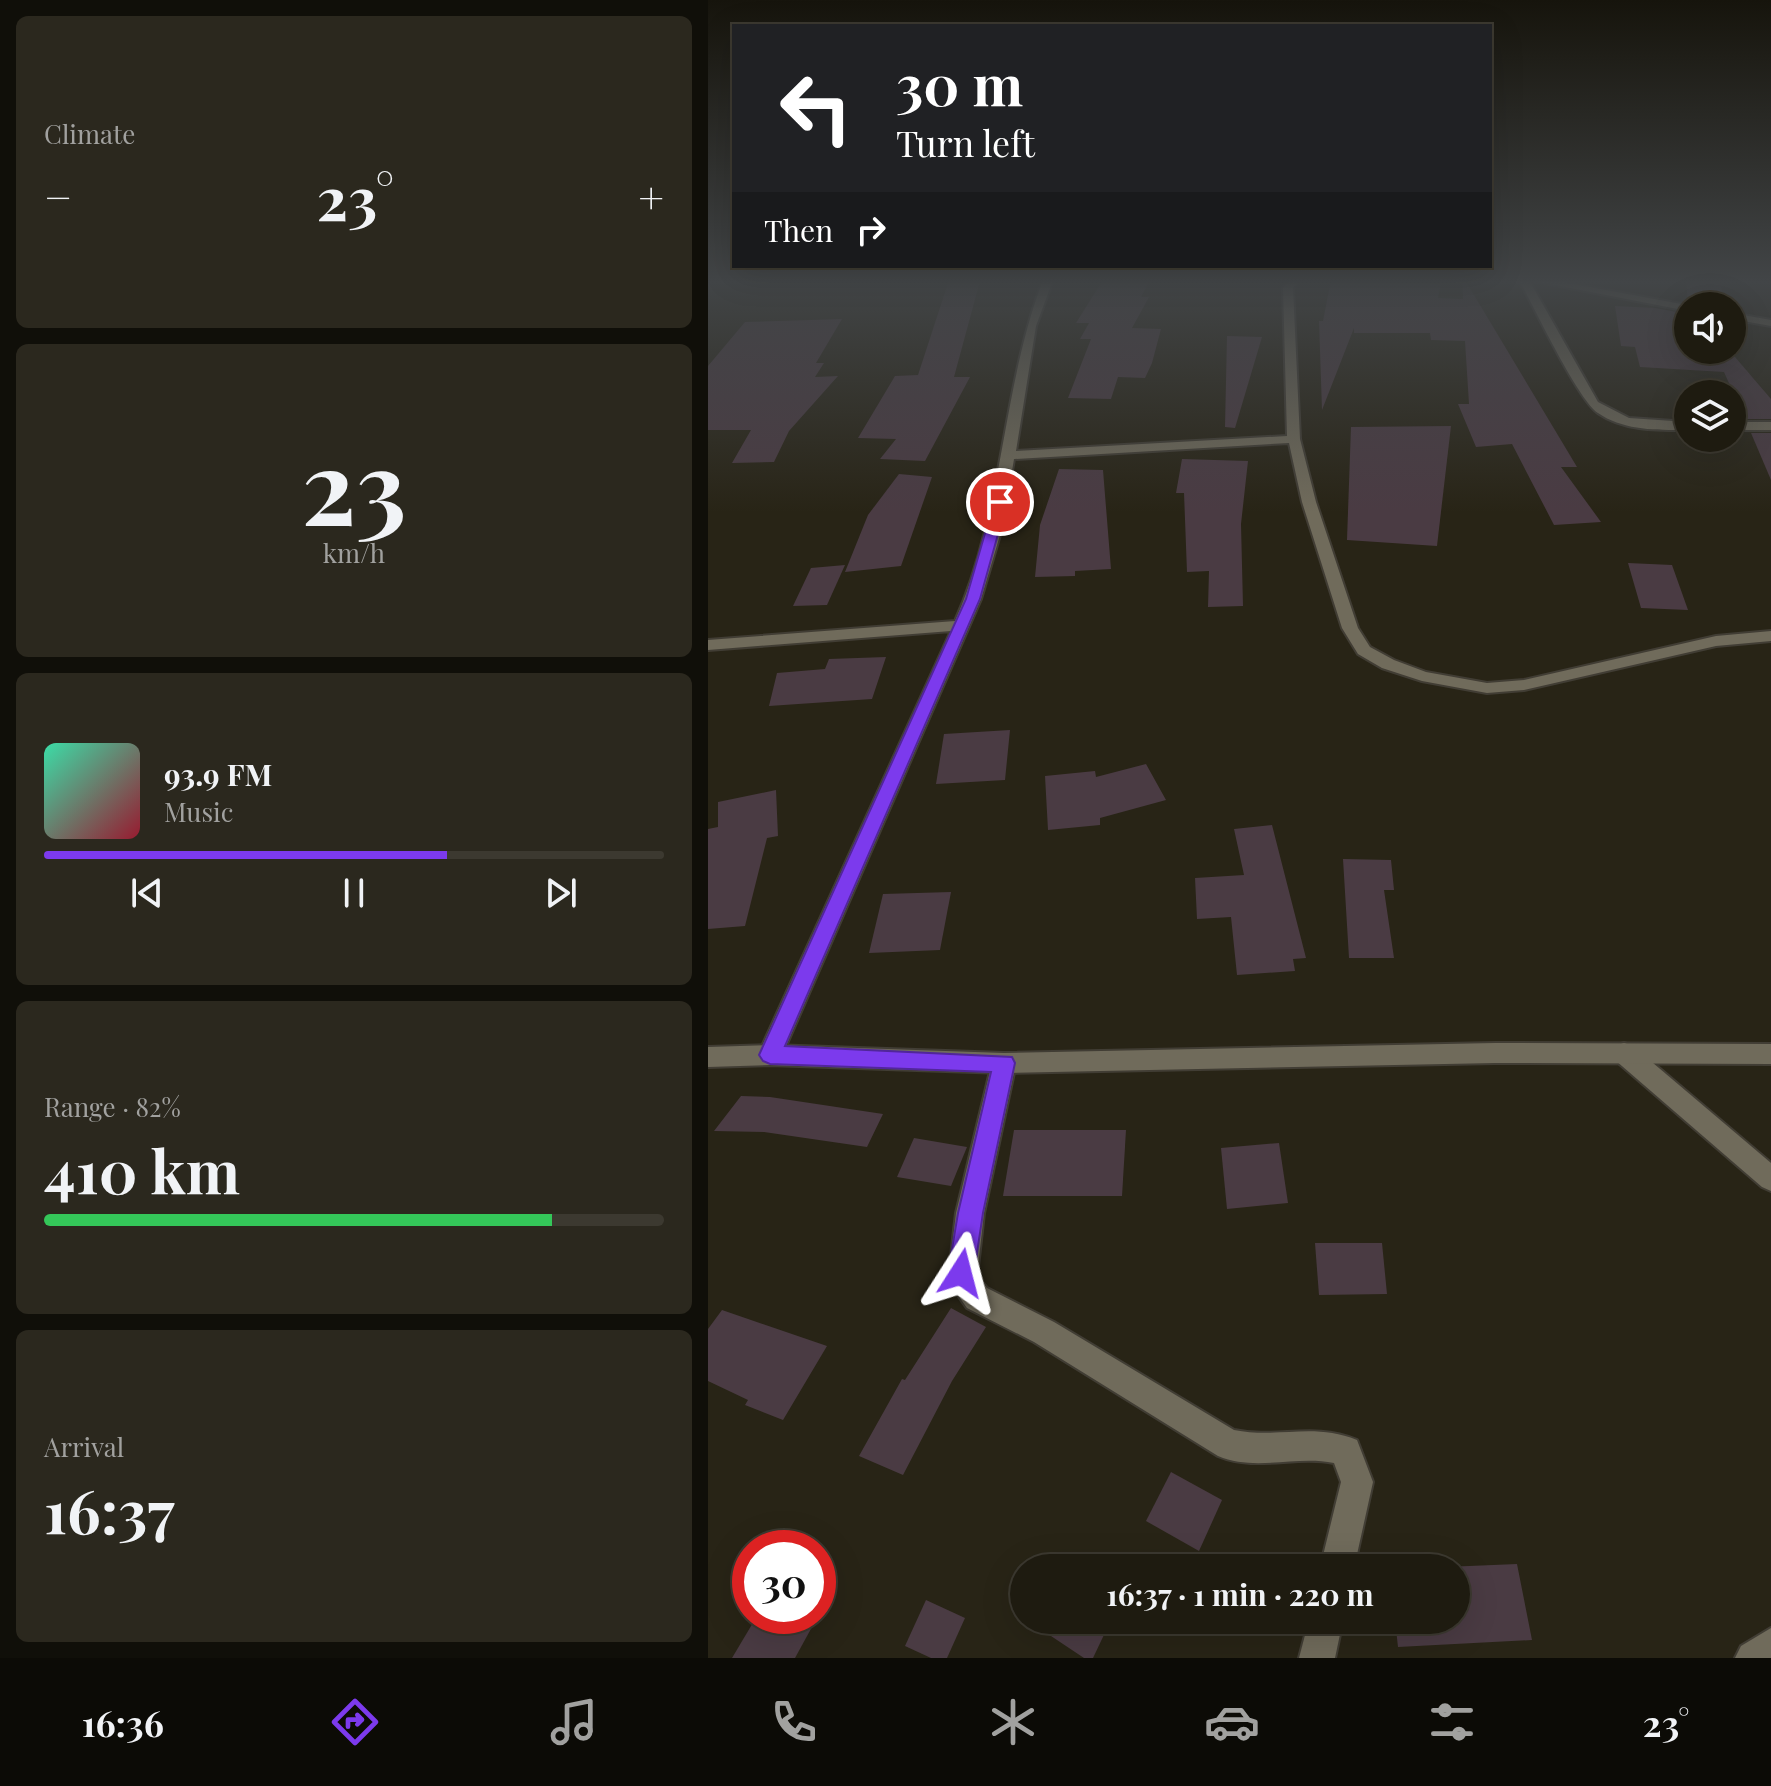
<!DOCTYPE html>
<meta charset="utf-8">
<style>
:root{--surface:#1e1b10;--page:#2b281e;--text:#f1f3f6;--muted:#a1a19f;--line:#3c3930;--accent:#7c3aed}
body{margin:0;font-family:"Playfair Display",serif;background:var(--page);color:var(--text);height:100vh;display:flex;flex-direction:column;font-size:30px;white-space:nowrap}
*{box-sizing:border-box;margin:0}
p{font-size:26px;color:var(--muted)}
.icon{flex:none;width:44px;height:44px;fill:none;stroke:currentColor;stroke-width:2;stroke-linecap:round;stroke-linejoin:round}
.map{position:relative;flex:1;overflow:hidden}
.details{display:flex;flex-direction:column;gap:16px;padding:16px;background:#100f09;width:708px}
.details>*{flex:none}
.guide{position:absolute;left:24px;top:24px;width:760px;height:244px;border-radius:0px;box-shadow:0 8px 32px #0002,0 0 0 2px var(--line);background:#202124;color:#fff;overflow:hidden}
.fabs{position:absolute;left:966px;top:292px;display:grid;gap:16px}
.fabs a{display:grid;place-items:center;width:72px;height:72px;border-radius:50%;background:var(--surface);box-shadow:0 8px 32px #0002,0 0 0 2px var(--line);font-size:40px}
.speed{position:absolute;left:24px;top:1530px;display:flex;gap:16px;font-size:40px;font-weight:700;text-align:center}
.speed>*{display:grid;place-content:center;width:104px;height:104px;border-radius:50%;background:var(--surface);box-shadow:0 8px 32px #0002,0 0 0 2px var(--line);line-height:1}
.speed .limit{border:12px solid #d22;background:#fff;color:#111}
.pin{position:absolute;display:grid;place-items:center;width:68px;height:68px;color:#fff;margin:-34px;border:4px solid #fff;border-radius:50%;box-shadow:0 2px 8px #0007}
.me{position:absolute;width:88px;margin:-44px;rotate:9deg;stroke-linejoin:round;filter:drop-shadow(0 0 6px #0008)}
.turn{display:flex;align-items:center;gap:28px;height:168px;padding:0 32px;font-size:36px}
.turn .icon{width:104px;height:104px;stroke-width:2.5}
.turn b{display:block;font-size:56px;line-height:68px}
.then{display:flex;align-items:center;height:76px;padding:0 32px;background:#0003;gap:16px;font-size:30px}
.big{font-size:60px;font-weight:700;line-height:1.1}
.details .tile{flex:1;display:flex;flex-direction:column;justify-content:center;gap:12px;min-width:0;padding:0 28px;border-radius:12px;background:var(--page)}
.details .dial{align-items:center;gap:0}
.dial b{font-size:104px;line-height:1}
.song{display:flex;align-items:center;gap:24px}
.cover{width:96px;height:96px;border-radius:12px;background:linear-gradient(135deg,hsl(160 70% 55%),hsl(350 70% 35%))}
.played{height:8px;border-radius:4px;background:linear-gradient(90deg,var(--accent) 65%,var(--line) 65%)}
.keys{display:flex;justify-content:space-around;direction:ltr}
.heat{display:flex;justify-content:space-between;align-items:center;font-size:44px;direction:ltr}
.charge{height:12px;border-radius:6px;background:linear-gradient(90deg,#34c759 82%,var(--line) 0)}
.trip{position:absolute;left:302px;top:1554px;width:460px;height:80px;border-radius:40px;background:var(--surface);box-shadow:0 8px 32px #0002,0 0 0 2px var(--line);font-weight:700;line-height:80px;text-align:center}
.menu{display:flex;height:128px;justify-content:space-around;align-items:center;background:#0c0b06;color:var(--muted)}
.menu .icon{width:56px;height:56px}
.menu .active{color:var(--accent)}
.menu b{font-size:36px;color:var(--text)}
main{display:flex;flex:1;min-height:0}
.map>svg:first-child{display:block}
</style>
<main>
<section class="details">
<div class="tile"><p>Climate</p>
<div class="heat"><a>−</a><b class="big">23°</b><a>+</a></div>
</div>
<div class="tile dial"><b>23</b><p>km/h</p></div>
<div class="tile">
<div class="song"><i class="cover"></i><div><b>93.9 FM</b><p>Music</p></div></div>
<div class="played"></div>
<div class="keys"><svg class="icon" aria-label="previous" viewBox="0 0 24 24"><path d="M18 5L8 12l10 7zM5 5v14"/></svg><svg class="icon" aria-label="pause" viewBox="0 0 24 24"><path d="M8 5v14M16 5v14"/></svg><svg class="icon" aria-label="next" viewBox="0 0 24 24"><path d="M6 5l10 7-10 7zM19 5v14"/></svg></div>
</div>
<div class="tile"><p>Range · 82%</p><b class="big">410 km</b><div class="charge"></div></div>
<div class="tile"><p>Arrival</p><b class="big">16:37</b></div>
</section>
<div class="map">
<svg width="1063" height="1658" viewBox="0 0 1063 1658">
<rect width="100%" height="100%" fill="#282416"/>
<g fill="#4a3b43">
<polygon points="241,280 272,281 246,377 262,377 217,461 172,459 188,439 150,438 187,376 210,375"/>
<polygon points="395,280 442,280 433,297 441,297 424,328 453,329 444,363 437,378 410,377 403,399 360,398 383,339 372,339 381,323 368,323"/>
<polygon points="623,280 733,284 730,298 755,299 754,280 757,280 869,467 853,467 893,522 846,525 804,444 768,447 750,404 761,404 757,341 723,340 722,333 646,333 646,328 614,410 611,321 615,321"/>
<polygon points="978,280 1012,280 1016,306 987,306 980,302"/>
<polygon points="907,306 947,308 980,314 980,350 1021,350 1063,399 1063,419 1037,419 1016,372 932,367 927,347 913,346"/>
<polygon points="134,319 108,363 116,363 107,377 130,376 81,431 66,462 24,463 43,430 0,430 0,366 37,322"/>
<polygon points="519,336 554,337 527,428 517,427"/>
<polygon points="743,426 729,546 639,540 643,427"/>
<polygon points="1043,433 1063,433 1063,480"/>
<polygon points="474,459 540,461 533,524 535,606 500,607 501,571 479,572 476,493 468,493"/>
<polygon points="351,469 395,470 403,569 367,571 367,576 327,577 332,525"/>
<polygon points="191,474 224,477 193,566 137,572 160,515"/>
<polygon points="920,563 964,565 980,610 933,608"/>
<polygon points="137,565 119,605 85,606 103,568"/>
<polygon points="178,657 164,699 61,706 69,673 117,669 121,659"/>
<polygon points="302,730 297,780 228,784 236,734"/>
<polygon points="438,764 458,800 392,818 392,825 340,830 337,776 387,771 388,777"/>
<polygon points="68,790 70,836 59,838 37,926 0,929 0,829 10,827 10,802"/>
<polygon points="564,825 598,958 585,959 587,971 529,975 523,917 489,919 487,878 536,875 526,829"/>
<polygon points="635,859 683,860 686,890 676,890 686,958 641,958"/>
<polygon points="243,892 232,950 161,953 175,894"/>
<polygon points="33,1096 62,1097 175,1114 159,1147 56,1132 6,1131"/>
<polygon points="306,1130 418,1130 414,1196 295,1196"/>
<polygon points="206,1138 259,1147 243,1186 189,1177"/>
<polygon points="571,1143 580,1203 519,1209 513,1148"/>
<polygon points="607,1243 674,1243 679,1294 611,1295"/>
<polygon points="243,1308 278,1327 244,1381 195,1475 151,1456 194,1379 197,1380"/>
<polygon points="14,1310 119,1346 75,1420 37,1405 40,1400 0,1381 0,1329"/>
<polygon points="463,1472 514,1500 491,1551 438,1521"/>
<polygon points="809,1564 824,1640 690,1647 687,1620 748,1620 748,1568 713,1568"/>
<polygon points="218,1600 257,1618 239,1658 223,1658 197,1646"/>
<polygon points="49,1616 110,1616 87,1658 24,1658"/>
<polygon points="319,1620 403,1620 385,1658 376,1658"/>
</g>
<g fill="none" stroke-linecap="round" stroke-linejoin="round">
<g stroke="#413d34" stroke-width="4">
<g id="street">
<path d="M335 280H345L328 326 308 451 579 436 575 288 581 280H591L585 288 592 439 608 502 650 628 662 647 686 660 718 672 779 683 816 680 1008 636 1063 631V641L1008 646 816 690 779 693 714 681 674 668 650 654 634 628 594 502 581 443 306 459 295 525 273 599 74 1055 71 1062 62 1065 53 1062 50 1055 243 631 0 650V640L247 621C296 512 293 390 335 280Z"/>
<path d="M811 280H821L890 402 921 418 980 422V430C950 430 916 431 890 413 870 400 826 307 811 280Z"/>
<polygon points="821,280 844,280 984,306 980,306 980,311"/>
<polygon points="1024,313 1063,320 1063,326 1024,319"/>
<rect x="1024" y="422" width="39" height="8"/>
<polygon points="916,1043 925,1046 1063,1163 1063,1191 1054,1187 907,1060 904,1053 907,1046"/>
<path d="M296 1053 305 1056 308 1063 276 1213 269 1276 279 1288 346 1322 526 1430C570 1439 605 1422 649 1440L665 1482 646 1568H612L633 1482 626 1463C587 1455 548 1472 510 1456L326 1342 259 1308 240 1281 248 1213 284 1063 287 1056Z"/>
<polygon points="601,1620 635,1620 627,1658 591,1658"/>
<polygon points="1063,1628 1063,1658 1027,1658 1033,1646"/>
</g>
</g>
<g stroke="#413d34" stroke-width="4">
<polygon id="secondary" points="787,1043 1063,1044 1063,1064 787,1063 296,1073 62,1065 0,1067 0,1047 62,1045 296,1053"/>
</g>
<use href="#street" fill="#706b5b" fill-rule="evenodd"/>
<use href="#secondary" fill="#706b5b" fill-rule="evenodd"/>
</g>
<linearGradient id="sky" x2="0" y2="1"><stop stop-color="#16140c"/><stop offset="0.55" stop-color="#424547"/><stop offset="1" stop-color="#424547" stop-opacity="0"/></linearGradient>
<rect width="1063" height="512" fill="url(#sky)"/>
<polygon fill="#7c3aed" stroke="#51269a" stroke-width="2" points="292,498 299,502 272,599 77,1046 304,1057 307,1063 275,1213 266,1273 262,1282 253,1285 244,1282 240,1273 250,1213 283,1072 62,1064 55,1061 51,1055 258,599 286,502"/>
</svg>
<div class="fabs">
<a><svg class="icon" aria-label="sound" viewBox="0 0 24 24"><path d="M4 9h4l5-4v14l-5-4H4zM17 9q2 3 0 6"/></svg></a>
<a><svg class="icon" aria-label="layers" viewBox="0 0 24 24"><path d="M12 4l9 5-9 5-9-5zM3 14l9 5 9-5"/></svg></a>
</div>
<div class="speed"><div class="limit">30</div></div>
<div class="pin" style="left:292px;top:502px;background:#d93025"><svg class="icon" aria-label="arrive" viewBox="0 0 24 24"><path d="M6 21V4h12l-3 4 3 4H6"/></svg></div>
<svg class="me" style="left:253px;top:1273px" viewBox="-20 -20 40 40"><path d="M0-17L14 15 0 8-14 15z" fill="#7c3aed" stroke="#fff" stroke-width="4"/></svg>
<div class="trip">16:37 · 1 min · 220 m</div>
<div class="guide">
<div class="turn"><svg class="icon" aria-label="left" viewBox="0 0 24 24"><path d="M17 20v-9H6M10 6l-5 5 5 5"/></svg><div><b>30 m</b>Turn left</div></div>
<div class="then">Then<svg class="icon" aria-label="right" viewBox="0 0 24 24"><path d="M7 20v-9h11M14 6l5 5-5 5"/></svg></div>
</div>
</div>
</main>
<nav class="menu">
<b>16:36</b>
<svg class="icon active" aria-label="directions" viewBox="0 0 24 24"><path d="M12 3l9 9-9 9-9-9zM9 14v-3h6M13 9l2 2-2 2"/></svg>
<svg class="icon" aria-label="music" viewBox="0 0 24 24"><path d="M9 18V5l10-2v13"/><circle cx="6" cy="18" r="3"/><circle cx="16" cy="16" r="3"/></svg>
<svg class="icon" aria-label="phone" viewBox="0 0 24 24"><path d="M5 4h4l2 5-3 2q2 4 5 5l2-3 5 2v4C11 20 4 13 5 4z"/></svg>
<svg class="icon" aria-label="climate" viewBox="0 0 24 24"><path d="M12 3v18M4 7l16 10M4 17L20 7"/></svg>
<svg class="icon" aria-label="car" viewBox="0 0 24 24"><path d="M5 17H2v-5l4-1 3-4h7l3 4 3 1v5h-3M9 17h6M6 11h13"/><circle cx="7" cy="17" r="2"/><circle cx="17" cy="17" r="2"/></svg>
<svg class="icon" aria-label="filters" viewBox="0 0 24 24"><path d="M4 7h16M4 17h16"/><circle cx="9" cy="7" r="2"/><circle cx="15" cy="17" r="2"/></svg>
<b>23°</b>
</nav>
